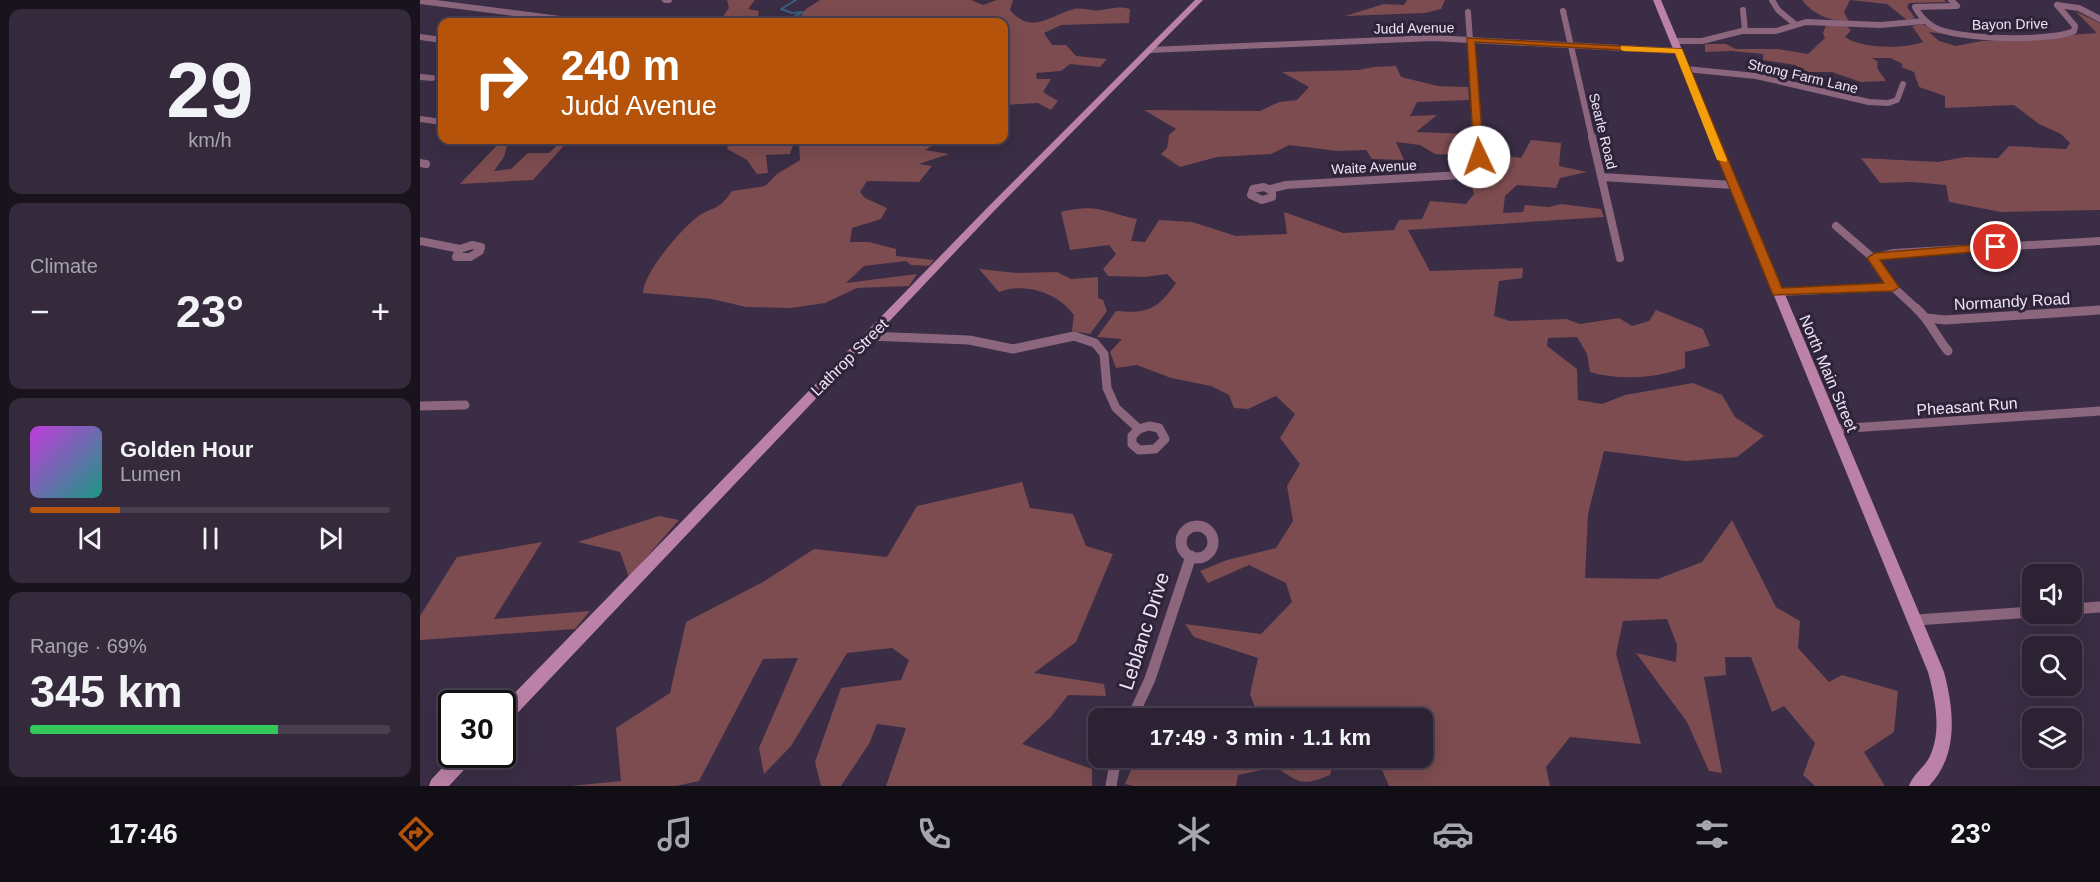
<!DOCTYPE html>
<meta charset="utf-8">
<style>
:root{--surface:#2c2234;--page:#342a3c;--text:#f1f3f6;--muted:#a6a4ac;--line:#483f4f;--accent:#b45309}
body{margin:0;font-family:Arial,sans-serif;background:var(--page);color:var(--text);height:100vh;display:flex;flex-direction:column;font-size:22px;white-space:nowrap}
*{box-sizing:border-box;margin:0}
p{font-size:20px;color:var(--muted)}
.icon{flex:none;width:33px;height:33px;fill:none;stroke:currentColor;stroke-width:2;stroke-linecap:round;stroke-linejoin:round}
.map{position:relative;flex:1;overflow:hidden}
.drawer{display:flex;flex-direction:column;gap:9px;padding:9px;background:#18131d;width:420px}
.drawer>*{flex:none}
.top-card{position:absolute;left:18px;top:18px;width:570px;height:126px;border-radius:12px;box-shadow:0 6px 24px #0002,0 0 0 2px var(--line);background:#b45309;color:#fff;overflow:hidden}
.tools{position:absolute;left:1602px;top:564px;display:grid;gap:12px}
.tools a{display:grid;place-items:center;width:60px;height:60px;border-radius:12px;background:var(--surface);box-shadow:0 6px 24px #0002,0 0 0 2px var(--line);font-size:30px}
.speed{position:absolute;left:18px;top:690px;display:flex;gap:12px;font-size:30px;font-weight:700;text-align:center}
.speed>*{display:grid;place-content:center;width:78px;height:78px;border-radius:50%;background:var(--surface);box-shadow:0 6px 24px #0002,0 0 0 2px var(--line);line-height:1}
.speed .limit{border:3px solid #111;border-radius:9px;background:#fff;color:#111}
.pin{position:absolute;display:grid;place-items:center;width:51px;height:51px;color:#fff;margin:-26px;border:3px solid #fff;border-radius:50%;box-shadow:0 2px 6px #0007}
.me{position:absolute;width:66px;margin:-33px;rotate:357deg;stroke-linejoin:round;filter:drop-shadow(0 0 4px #0008)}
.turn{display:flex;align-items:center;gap:21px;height:126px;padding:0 24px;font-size:27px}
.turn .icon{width:78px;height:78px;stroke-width:2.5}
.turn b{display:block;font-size:42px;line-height:51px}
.big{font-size:45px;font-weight:700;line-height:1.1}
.drawer .tile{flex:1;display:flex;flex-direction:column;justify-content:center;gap:9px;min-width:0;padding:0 21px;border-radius:12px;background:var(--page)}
.drawer .dial{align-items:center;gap:0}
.dial b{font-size:78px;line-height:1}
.song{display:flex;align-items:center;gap:18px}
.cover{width:72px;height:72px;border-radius:9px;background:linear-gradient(135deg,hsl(290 70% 55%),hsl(170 70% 35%))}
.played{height:6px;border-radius:3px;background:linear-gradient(90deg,var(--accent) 25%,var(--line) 25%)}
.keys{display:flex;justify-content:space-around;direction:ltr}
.heat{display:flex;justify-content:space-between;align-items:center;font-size:33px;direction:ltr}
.charge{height:9px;border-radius:4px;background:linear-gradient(90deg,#34c759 69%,var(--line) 0)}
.trip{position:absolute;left:668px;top:708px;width:345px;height:60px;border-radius:12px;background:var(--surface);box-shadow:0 6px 24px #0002,0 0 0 2px var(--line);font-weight:700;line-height:60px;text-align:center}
.tab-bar{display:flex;height:96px;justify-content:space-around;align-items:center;background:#120e15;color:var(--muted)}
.tab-bar .icon{width:42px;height:42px}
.tab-bar .current{color:var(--accent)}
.tab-bar b{font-size:27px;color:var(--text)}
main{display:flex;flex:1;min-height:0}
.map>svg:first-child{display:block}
</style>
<main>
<section class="drawer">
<div class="tile dial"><b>29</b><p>km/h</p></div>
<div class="tile"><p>Climate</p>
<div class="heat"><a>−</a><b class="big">23°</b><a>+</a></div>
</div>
<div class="tile">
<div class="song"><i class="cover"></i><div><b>Golden Hour</b><p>Lumen</p></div></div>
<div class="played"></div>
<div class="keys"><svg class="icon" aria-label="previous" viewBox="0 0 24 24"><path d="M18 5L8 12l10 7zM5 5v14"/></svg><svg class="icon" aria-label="pause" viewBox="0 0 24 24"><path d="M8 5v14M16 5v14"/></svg><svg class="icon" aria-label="next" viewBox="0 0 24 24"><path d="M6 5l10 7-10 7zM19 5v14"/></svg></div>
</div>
<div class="tile"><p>Range · 69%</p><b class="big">345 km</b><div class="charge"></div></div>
</section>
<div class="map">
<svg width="1680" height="786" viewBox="0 0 1680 786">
<rect width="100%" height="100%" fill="#3a2d45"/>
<g fill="#7c4c50">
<polygon points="307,0 335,0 328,9 339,11 337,22 299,22 309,8"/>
<path d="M400 0H551L563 5 577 0H593L590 10C612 36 630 15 654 9 663 7 673 12 682 10 694 8 698 6 710 9L709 23 641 25 624 33 632 45H646L656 56 687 59 680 67 650 64 641 71 616 73 617 79H631L623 92 638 101 631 110 618 103 584 105V22H381L379 19 386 9Z"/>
<polygon points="987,0 1025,0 1021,9 1005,13 925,16 964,4 984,5"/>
<path d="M1382 0H1524L1527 2 1489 3 1487 7 1495 18 1487 20 1467 4 1430 0 1424 12 1429 22C1409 20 1395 16 1382 0Z"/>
<path d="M1655 11 1680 23V210L1581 212 1529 202 1526 185 1493 182 1460 183 1441 158 1518 162 1545 157 1578 158 1589 146 1646 149 1650 143 1641 134 1619 124 1594 105 1525 108V96L1499 87 1494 72 1481 67 1483 64 1470 58H1452L1458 62 1457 68 1466 81 1441 82 1412 72H1388L1375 65 1343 60V54L1312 51 1285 52V44H1306L1316 49H1358L1388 54 1405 38 1403 33 1406 25 1426 26 1431 30 1425 37C1442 49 1485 49 1503 42L1492 26 1502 24 1524 34 1509 32 1519 41 1536 46 1562 41 1677 33Z"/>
<polygon points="976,66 981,77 1018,86 1048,87 1049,100 997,102 990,116 1017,115 996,132 1053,134 1052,160 1035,155 1015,154 1000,145 976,142 984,160 952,159 946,150 918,151 869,145 851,154 797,157 760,167 741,154 747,148 749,135 756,129 724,110 840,111 859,102 877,100 889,87 862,72 938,70 954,67"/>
<polygon points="82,140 88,142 84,157 74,171 91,169 108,153 129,153 143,140 149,140 113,180 40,184"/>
<polygon points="310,140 361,140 373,145 370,154 346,155 348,173 337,174 327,160 307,149"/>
<path d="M407 140H523L505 150 529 154 499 164 512 166 499 182 447 181 440 192 445 198 467 208 461 219 432 228 430 242H449L476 249V256L514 260 509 266 491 265 486 261 444 266 426 283 497 274 489 286 437 288 405 303 370 308 326 307 292 299 223 293C223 274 259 231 276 218 293 205 297 213 312 191L345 186 357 174 380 160 379 146Z"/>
<path d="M1111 140 1141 143 1139 166 1167 172 1140 178 1136 188 1097 185 1085 196 1083 213 1103 212 1105 205 1129 207 1141 204 1181 209 1184 217 988 230 1010 271 1103 268 1102 278 1079 281 1074 316 1090 321 1146 319 1160 324 1199 318 1212 326 1229 321 1236 310 1283 329 1290 346 1265 352V368C1234 378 1201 381 1170 372L1167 354 1157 337 1128 338 1127 346 1157 369 1158 400 1182 404 1205 395 1273 383 1302 395 1315 417 1344 436 1317 457 1266 461 1184 451 1168 514 1165 578 1238 579 1282 562 1312 520 1356 607 1380 621 1378 648 1409 682 1422 675 1478 691 1474 732 1444 752 1465 786H1395L1383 775 1395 743 1364 706 1352 712 1331 657H1305L1306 675 1284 677 1302 773 1289 771 1267 722 1216 653 1256 662 1257 645 1247 619 1203 621 1196 654 1221 744 1150 737 1126 767 1130 786H969L957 758H1002V718H839L830 694 838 658 774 637 765 624 841 634 872 602 866 583 829 565 788 583 780 571 807 560 856 548 873 521 867 486 880 464 860 438 875 414 856 396 828 409 814 408 809 395 791 386 751 378 717 365 696 368 690 352 702 339 677 337 696 311C727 314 738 309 756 283L747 274 725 277 688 276 683 269 696 254 689 245 650 250 641 212C678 203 683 212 717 219L711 241 725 242 739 220 772 222 816 236 867 234 864 212 923 233 974 230 979 220 1002 219 1010 201 1046 204 1054 194 1050 180 1078 182 1072 157 1068 153 1101 158Z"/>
<path d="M559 269 597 273 637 272 651 279 678 277V298L683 300 687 311 670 334 652 331 654 315C638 293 605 282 579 292Z"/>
<polygon points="602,482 610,508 653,514 666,546 693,554 656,642 614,673 684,684 686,696 648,695 631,717 602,744 672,769 672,786 466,786 486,728 457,724 449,744 421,786 401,786 395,762 421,688 481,680 489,660 472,648 427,653 371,746 344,774 339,748 378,658 343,659 279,781 256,786 151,786 201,781 196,728 250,693 266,622 343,582 394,549 467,557 497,506"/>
<polygon points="239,516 259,520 209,577 200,552 158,542"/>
<polygon points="122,542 74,619 170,611 155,629 0,640 0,616 37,557"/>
<path d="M716 758H929L914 761 910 775C882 786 881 784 856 767L818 775 816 786H713L705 784Z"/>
</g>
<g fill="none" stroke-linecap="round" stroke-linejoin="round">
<polyline stroke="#38607f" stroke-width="2" points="376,0 361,9 372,13 383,12 370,19 377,22"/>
<g stroke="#8b667d" stroke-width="6">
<polyline points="245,0 249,0"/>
<polyline points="1352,0 1358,10 1375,24"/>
<path d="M1531 0 1537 6 1495 7C1500 16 1505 22 1514 27 1536 40 1632 42 1654 31L1655 26 1637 5"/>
<polyline points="0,1 163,22"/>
<polyline points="1637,5 1659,8 1680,19"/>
<polyline points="1323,10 1325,31"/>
<polyline points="1143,11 1172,138"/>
<polyline points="1048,12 1057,138"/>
<polyline points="0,37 22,40"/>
<polyline points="1254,41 1282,41 1322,31 1356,31 1386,22 1461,25 1504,21"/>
<polyline points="730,50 1013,38 1258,51"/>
<polyline points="1266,69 1336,76 1449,102 1468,103 1477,100 1483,84"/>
<polyline points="0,77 12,78"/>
<polyline points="0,119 22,122"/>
</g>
<g stroke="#8b667d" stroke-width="8">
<polyline points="1172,137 1200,258"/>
<polyline points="0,163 6,164"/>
<polyline points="1182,177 1313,185"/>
<polygon points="844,187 852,191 852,197 842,200 831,195 833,189"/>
<polyline points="850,189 866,185 1059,174 1056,137"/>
<polyline points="1416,226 1453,258 1473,287 1498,310"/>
<polyline points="0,241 40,249"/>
<polygon points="52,245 61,247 60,251 50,257 36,257 40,249"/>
<polyline points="1453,258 1474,253 1680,241"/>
<polyline points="1357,292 1473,287"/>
</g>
<g stroke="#8b667d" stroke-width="9">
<path d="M1496 308C1510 320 1516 337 1528 351"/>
<polyline points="1507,318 1525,320 1680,310"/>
<polyline points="449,336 549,340 593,349 654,336 675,343 684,354 687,388 696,408 719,429"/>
<polyline points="0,406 45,405"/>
<polygon points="729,426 739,428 745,439 735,449 719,450 712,444 712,436 719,429"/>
<polyline points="1416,429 1680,411"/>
</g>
<g stroke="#8b667d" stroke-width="11">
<circle cx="777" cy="542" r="16"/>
<polyline points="1652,609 1680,607"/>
<polyline points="1496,620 1612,612"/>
<polyline points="712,718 730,679 771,556"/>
<polyline points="691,786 696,758"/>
</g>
<g fill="#bb81a6" fill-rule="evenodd">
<polygon points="775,0 783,0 574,211 88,723 82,726 82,706 568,207"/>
<path d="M1233 0H1241L1524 672C1534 710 1539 755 1509 786H1489C1493 774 1505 767 1510 756 1522 730 1515 698 1508 672Z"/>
<polygon points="35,754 55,754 53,760 29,786 9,786 11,780"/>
</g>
</g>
<polygon fill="#b45309" stroke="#753606" stroke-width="1.5" points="1047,38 1262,49 1362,288 1464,283 1447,258 1455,253 1576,243 1582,247 1576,250 1460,260 1479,287 1473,291 1353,295 1255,53 1055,42 1064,157 1059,160 1054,157"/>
<polygon fill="#f59e0b" points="1201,46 1262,49 1307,160 1306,162 1297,160 1255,53 1204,51 1201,50"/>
<g text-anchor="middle" stroke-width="6" stroke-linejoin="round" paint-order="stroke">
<g font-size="14" fill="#ede5f5" stroke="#2f233a">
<text transform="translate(1590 24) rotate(-1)" y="5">Bayon Drive</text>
<text transform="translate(994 28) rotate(-1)" y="5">Judd Avenue</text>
<text transform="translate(1383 76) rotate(13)" y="5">Strong Farm Lane</text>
<text transform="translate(1183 131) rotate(76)" y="5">Searle Road</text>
<text transform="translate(954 167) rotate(-3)" y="5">Waite Avenue</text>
</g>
<g font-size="16" fill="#ede5f5" stroke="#2f233a">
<text transform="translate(1592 301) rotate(-3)" y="6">Normandy Road</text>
<text transform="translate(429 357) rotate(-45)" y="6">Lathrop Street</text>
<text transform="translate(1409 373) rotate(67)" y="6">North Main Street</text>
<text transform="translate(1547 406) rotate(-4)" y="6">Pheasant Run</text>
</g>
<g font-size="20" fill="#ede5f5" stroke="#2f233a">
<text transform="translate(724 631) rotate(-72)" y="7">Leblanc Drive</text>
</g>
</g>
</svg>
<div class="tools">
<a><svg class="icon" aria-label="sound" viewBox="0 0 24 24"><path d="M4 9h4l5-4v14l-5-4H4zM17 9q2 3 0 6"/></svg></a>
<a><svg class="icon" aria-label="search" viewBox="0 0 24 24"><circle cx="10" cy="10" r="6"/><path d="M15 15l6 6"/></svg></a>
<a><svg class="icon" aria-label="layers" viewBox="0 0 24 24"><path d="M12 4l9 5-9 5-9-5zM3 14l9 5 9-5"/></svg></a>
</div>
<div class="speed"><div class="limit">30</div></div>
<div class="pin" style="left:1576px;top:247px;background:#d93025"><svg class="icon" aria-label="arrive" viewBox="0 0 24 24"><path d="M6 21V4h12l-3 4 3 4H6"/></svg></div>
<svg class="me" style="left:1059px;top:157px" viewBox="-20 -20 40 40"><circle r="19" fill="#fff"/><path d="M0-13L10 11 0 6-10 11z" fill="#b45309"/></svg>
<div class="trip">17:49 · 3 min · 1.1 km</div>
<div class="top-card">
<div class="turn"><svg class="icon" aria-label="right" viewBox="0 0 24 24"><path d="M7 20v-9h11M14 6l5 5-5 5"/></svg><div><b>240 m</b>Judd Avenue</div></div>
</div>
</div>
</main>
<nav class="tab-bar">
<b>17:46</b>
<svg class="icon current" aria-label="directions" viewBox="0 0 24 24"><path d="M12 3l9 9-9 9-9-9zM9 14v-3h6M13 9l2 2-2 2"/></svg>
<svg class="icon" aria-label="music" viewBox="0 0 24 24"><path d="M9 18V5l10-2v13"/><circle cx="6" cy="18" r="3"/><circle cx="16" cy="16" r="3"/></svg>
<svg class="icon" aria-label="phone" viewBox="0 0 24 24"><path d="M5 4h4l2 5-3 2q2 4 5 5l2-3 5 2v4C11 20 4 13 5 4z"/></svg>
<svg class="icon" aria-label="climate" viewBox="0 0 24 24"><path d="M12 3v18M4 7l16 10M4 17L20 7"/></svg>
<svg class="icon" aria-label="car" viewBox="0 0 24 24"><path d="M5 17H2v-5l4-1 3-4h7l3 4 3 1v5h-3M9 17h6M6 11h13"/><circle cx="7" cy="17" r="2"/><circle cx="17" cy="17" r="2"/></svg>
<svg class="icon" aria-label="filters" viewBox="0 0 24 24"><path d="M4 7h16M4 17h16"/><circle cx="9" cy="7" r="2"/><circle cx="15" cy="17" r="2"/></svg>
<b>23°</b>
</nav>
